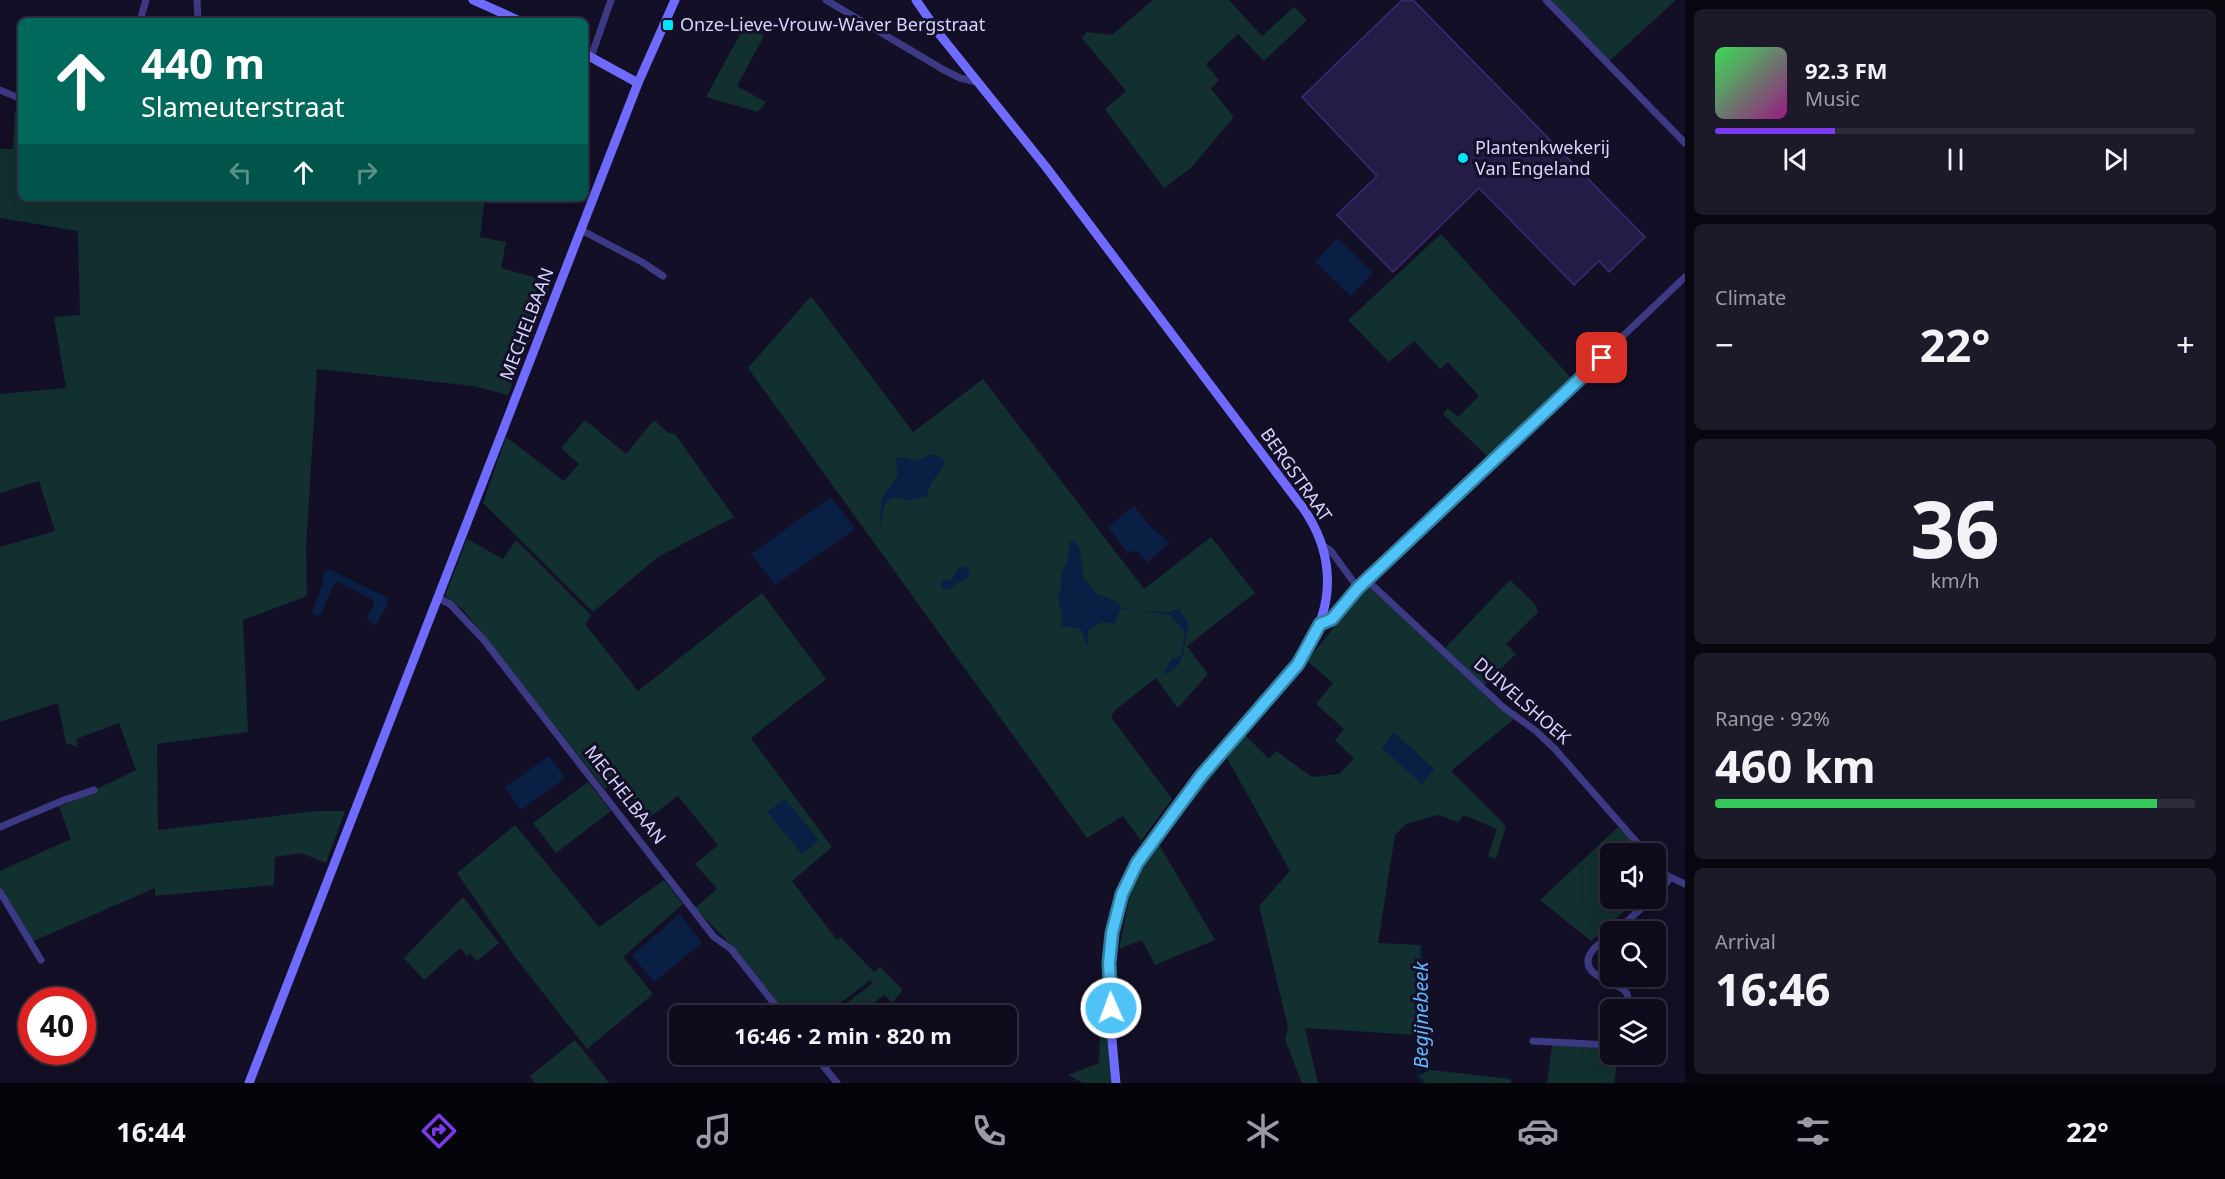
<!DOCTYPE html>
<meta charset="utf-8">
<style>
:root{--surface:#0e0b1c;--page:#1c1929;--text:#f1f3f6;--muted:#9b9ba3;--line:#2e2b3b;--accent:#7c3aed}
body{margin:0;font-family:"Noto Sans",sans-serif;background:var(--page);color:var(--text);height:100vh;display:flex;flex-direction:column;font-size:22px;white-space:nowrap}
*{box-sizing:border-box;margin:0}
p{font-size:20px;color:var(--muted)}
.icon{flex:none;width:33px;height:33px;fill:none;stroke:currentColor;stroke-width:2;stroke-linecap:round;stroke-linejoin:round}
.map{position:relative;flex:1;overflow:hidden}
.details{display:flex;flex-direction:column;gap:9px;padding:9px;background:#08060f;width:540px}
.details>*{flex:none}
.guide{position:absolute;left:18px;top:18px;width:570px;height:183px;border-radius:9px;box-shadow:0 6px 24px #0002,0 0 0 2px var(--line);background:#00695c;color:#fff;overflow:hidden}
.fabs{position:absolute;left:1600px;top:843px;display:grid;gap:12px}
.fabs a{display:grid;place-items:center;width:66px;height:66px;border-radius:9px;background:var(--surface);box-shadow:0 6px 24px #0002,0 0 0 2px var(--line);font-size:30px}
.speed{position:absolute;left:18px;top:987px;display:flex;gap:12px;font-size:30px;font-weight:700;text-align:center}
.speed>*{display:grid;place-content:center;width:78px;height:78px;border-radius:50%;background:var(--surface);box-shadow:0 6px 24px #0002,0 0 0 2px var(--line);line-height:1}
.speed .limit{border:9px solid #d22;background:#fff;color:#111}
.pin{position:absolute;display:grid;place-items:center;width:51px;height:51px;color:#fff;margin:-26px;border-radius:12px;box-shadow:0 3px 9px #0006}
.me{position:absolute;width:66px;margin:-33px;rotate:358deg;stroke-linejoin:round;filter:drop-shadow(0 0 4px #0008)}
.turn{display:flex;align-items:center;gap:21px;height:126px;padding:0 24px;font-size:27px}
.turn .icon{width:78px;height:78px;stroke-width:2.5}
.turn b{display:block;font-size:42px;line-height:51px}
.lanes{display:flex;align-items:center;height:57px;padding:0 24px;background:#0003;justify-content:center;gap:30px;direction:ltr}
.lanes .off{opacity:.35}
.big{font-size:45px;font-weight:700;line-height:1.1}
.details .tile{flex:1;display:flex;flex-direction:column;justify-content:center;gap:9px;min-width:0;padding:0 21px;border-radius:9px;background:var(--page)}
.details .dial{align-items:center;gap:0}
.dial b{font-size:78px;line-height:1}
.song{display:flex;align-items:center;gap:18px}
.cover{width:72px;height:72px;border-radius:9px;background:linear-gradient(135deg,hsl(130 70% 55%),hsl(310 70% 35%))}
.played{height:6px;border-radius:3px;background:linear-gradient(90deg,var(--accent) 25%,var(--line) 25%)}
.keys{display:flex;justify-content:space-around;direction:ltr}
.heat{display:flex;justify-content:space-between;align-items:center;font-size:33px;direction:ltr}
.charge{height:9px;border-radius:4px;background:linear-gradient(90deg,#34c759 92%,var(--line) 0)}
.trip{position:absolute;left:669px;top:1005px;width:348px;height:60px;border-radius:9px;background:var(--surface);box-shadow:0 6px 24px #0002,0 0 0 2px var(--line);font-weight:700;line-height:60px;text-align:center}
.tabs{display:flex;height:96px;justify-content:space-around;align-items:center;background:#06040b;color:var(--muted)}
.tabs .icon{width:42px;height:42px}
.tabs .current{color:var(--accent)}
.tabs b{font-size:27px;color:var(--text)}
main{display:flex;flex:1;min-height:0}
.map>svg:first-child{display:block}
</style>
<main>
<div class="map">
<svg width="1685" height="1083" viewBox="0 0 1685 1083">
<rect width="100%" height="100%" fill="#130f26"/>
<g fill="#12302f" fill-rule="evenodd">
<polygon points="1153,0 1229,0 1262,36 1294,7 1307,20 1264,61 1238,34 1206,64 1219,80 1211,89 1234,117 1191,168 1164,188 1105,109 1126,91 1082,38 1087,32 1112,35"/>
<polygon points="1546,0 1676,0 1608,62"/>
<polygon points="745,25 764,36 737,86 766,102 758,112 706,97"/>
<polygon points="15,111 21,112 21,198 485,198 480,237 506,242 501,268 551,282 508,395 473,386 317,369 306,548 307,596 243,620 248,732 157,744 158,830 316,811 345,811 326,863 301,853 275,857 274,885 155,896 155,888 31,942 0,886 0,871 71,839 59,807 136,770 119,723 76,739 78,747 66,743 58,703 0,722 0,547 55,531 39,481 0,493 0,394 66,388 54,317 80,315 78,231 0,218 0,149 13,149"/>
<polygon points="1441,234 1571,378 1488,457 1443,414 1448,408 1458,417 1479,396 1448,362 1440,369 1414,341 1389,362 1348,320"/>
<polygon points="811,296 913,432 983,379 1144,589 1211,537 1255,593 1187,646 1208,674 1178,708 1156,678 1115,710 1111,717 1172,799 1141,841 1123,816 1087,838 748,368"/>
<polygon points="585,420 626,454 654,420 667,432 675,434 734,517 658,557 593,612 483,503 506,437 564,481 579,464 561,448"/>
<polygon points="467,539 503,559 516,540 591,615 585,624 638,691 762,593 826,679 751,738 832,847 792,881 837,940 840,937 874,972 880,967 903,990 892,1003 884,995 858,1015 831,1015 873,983 870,980 825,1015 788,1015 736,950 695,908 717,889 695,864 718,845 678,796 647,819 620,778 605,789 464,611 445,596"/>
<polygon points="1510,580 1535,604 1538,612 1506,644 1516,654 1484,685 1444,649"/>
<path d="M1366 587H1370L1500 709 1514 719 1451 771 1506 826 1496 859 1488 856 1497 829 1463 815 1459 822 1438 815 1406 824 1395 835 1378 943 1421 945 1417 1035 1305 1028 1318 1083H1302L1285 1040 1288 1027 1259 906 1290 871 1227 758 1171 828 1165 823 1241 731 1269 759 1276 751 1312 777 1339 774 1354 759 1335 740 1344 729 1316 704 1333 683 1307 661ZM1394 733 1434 769 1382 748Z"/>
<polygon points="588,782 611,811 556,853 533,823"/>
<polygon points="515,825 599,927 664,880 683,904 623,957 653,994 587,1049 515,957 457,873"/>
<polygon points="1618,827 1642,853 1611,854 1611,898 1625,899 1631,905 1591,941 1540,900"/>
<polygon points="1157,841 1215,940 1155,965 1142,940 1119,949 1131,889"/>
<polygon points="463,897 499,943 477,961 470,953 467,956 460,948 424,980 404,958"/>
<polygon points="1107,1030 1113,1083 1083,1083 1068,1075 1099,1063 1100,1031"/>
<polygon points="575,1040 609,1083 535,1083 530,1076"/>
<polygon points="1552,1045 1611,1048 1611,1054 1619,1055 1614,1083 1547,1083"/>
<polygon points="1430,1070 1511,1079 1511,1083 1425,1083 1418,1076"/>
</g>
<g fill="#0a1f44">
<polygon points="1338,238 1373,273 1351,296 1315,262"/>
<polygon points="933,454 942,458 945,464 930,485 927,496 910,500 894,497 888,500 884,507 879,533 882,498 898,476 896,458 904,457 914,461"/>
<polygon points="831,497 855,529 775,585 751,554"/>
<polygon points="1134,506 1149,525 1169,543 1147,563 1138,552 1126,551 1108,527"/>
<path d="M1075 540 1080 550 1083 577 1096 593 1117 602 1121 608 1137 611 1120 609 1115 624 1103 622 1089 629 1087 647 1081 629 1060 626 1063 620 1057 595 1061 592C1058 568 1071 564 1069 543Z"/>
<polygon points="966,566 970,572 968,578 958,582 950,590 941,588 942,581 950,581 959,568"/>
<polygon points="329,569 388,598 388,604 376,625 366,618 374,606 373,600 338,582 334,584 320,616 312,613 323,582 322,575"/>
<path d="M1179 609 1189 624 1183 652 1188 655 1182 654C1181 667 1171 670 1163 676L1171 659 1181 656 1185 632 1170 615 1142 611 1168 612Z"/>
<polygon points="1394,733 1434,769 1422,784 1382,748"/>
<polygon points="549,756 565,778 521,810 505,787"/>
<polygon points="785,799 819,840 802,854 767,812"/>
<polygon points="680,914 702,943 654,982 632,955"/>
</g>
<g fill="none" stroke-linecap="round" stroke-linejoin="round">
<polyline stroke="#0a1f44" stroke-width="2" points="1421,945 1417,1035 1418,1076 1425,1083"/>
</g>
<polygon fill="#241b47" stroke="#3b2d73" stroke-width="1.5" points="1402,0 1413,0 1645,237 1609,272 1599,261 1574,285 1479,188 1393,272 1337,215 1377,176 1302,97"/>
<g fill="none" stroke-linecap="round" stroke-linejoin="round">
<g stroke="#3d3a85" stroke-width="7">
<polyline points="197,0 198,21"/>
<polyline points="826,0 944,70 960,78 977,82"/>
<polyline points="1546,0 1685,143"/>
<polyline points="140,21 146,0"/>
<polyline points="591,57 611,0"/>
<polyline points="0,90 21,99"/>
<polyline points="581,230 642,262 663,276"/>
<polyline points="1322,545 1331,551 1358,588"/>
<polyline points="1368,581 1503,707 1536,731 1555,749 1647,854"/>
<polyline points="438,598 450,604 483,639 714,937 731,949 784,1016"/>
<polyline points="1320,624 1332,619 1358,588 1685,277"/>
<polyline points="0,827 64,800 94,790"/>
<polyline points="1656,864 1666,875 1685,884"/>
<polyline points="0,892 41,960"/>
<polyline points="1656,896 1670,878"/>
<polyline points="1615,932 1653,898"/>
<path d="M1611 935C1605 940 1593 947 1590 954 1579 976 1615 981 1625 991 1630 996 1629 1004 1628 1010"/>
<polyline points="1533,1041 1611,1045"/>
<polyline points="814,1054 837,1083"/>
</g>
<g stroke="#6f6bff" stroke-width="9">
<polyline points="473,0 520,21"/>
<path d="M916 0 940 35 1046 167 1303 508C1317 528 1325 547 1327 571 1333 640 1279 684 1237 732 1201 773 1146 836 1126 886 1100 947 1110 1018 1116 1083"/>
<polyline points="585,54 638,83"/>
<polyline points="249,1083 638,83 675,0"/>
</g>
</g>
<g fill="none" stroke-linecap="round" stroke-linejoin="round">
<g stroke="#337fa1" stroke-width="15">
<polyline id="route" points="1111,1008 1109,963 1112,933 1122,894 1137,863 1201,776 1298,664 1320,624 1332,619 1358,588 1602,358"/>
</g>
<use href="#route" stroke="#4fc3f7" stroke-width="10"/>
</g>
<g fill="#00e5ff" stroke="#130f26" stroke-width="2">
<rect x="662" y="19" width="12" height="12" rx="3"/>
<circle cx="1463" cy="158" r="6"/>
</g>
<g text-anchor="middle" stroke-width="6" stroke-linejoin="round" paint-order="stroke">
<g font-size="18" fill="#d9d4ff" stroke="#130f26" text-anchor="start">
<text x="680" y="31">Onze-Lieve-Vrouw-Waver Bergstraat</text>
<text x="1475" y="154">Plantenkwekerij<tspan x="1475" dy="21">Van Engeland</tspan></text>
</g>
<g font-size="18" fill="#d9d4ff" stroke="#130f26">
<text transform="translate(527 324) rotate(-69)" y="6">MECHELBAAN</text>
<text transform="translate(1296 475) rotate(55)" y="6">BERGSTRAAT</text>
<text transform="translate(1522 701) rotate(41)" y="6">DUIVELSHOEK</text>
<text transform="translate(625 795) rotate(52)" y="6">MECHELBAAN</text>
</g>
<g font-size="20" font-style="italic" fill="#62b6ff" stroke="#130f26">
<text transform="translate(1421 1015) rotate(-90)" y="7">Begijnebeek</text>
</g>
</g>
</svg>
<div class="fabs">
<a><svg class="icon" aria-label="sound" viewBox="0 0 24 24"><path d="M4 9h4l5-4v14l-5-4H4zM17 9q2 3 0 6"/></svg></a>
<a><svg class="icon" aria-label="search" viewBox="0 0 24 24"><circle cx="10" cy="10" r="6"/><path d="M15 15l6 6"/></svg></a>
<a><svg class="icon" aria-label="layers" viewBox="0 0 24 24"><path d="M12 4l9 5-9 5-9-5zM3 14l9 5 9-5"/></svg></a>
</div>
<div class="speed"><div class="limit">40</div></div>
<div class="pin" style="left:1602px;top:358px;background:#d93025"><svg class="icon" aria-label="arrive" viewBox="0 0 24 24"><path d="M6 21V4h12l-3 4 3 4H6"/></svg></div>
<svg class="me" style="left:1111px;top:1008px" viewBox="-20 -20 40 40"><circle r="17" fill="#4fc3f7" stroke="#fff" stroke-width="3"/><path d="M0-11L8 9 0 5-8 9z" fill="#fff"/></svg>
<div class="trip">16:46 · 2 min · 820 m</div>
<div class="guide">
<div class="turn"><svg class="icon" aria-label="ahead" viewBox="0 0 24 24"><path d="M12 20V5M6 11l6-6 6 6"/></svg><div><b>440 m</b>Slameuterstraat</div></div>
<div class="lanes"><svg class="icon off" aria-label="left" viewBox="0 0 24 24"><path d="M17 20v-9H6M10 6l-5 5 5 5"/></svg><svg class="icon" aria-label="ahead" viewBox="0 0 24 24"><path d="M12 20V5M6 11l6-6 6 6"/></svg><svg class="icon off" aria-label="right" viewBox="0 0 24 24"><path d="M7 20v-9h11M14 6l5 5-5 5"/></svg></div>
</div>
</div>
<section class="details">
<div class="tile">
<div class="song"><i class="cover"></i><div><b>92.3 FM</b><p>Music</p></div></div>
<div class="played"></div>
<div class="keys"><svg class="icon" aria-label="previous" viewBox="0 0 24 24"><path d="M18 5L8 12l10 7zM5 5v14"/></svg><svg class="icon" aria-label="pause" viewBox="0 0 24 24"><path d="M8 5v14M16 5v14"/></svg><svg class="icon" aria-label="next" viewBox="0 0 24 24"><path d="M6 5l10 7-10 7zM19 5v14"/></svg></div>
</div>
<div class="tile"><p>Climate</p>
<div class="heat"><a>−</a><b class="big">22°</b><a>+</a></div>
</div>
<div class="tile dial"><b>36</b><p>km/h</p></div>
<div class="tile"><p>Range · 92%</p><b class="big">460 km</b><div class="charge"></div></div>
<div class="tile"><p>Arrival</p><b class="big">16:46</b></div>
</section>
</main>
<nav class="tabs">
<b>16:44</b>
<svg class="icon current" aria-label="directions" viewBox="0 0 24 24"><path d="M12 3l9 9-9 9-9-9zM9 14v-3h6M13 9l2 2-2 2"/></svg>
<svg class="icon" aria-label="music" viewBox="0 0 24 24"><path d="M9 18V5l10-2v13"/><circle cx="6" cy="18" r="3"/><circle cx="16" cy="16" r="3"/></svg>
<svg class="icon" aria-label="phone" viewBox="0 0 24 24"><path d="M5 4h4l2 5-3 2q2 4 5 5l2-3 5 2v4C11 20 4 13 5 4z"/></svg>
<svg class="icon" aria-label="climate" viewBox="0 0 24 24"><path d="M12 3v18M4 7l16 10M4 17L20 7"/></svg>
<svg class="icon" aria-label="car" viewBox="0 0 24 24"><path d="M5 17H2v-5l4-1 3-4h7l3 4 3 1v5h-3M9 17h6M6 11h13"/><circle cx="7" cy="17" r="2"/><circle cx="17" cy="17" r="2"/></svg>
<svg class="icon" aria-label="filters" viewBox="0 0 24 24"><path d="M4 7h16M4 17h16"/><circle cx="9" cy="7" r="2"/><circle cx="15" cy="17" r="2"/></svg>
<b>22°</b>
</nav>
